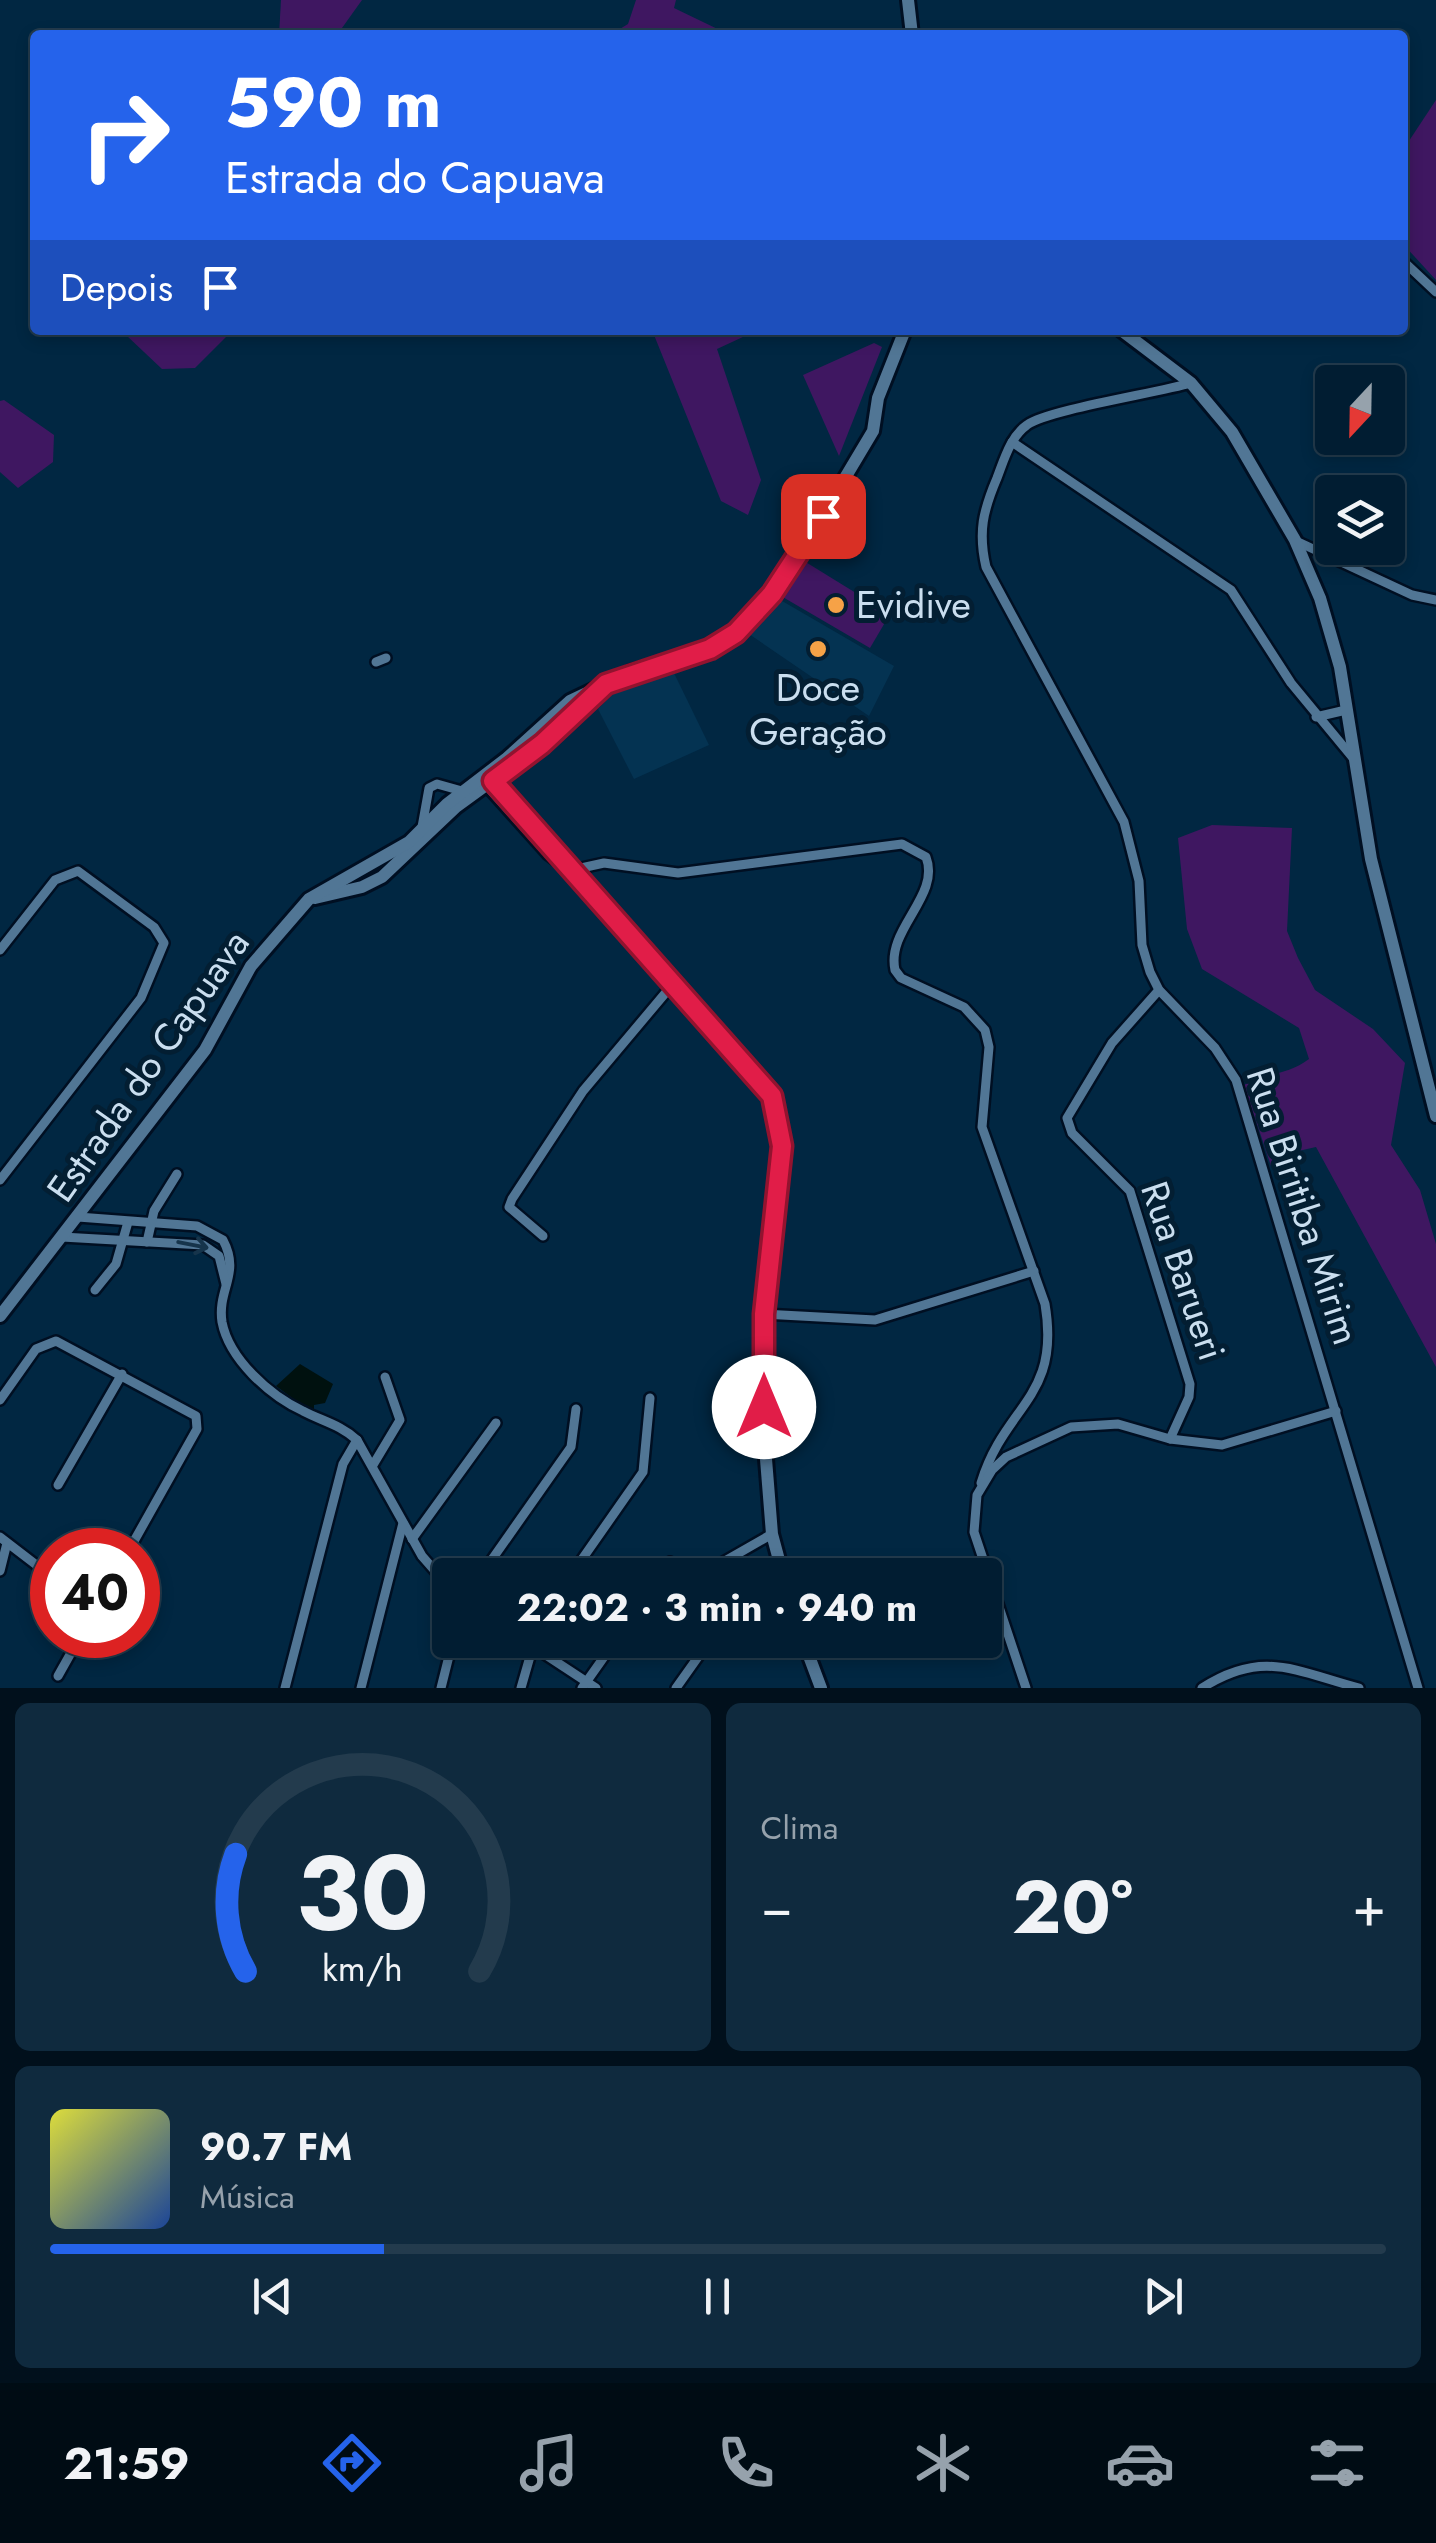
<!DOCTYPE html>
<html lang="pt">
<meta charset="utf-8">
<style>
:root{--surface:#011d32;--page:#0f2a3e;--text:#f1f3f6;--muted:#96a2ac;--line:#233b4d;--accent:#2563eb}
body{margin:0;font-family:Jost,sans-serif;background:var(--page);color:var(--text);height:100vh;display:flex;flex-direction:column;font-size:38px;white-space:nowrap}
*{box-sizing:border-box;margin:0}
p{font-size:32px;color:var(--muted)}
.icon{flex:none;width:55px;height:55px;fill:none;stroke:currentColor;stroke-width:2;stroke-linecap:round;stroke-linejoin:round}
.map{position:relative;height:1688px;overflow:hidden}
.details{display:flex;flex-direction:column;gap:15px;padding:15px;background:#01101c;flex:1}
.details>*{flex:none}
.guide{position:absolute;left:30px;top:30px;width:1378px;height:305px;border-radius:10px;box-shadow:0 5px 15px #0003,0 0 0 2px var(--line);background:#2563eb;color:#fff;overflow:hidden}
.needle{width:65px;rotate:202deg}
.tools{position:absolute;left:1315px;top:365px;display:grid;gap:20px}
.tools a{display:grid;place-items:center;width:90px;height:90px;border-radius:10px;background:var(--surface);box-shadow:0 5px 15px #0003,0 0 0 2px var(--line);font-size:50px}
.speed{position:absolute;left:30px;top:1528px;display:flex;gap:20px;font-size:50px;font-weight:700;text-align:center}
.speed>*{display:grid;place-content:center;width:130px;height:130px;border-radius:50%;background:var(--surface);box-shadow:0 5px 15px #0003,0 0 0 2px var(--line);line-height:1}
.speed .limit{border:15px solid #d22;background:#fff;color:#111}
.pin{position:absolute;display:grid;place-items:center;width:85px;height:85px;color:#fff;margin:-42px;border-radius:20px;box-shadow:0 5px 15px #0006}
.me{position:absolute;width:110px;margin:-55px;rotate:0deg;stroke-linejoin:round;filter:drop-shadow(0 0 8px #0008)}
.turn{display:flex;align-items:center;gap:35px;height:210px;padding:0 30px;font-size:45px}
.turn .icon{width:130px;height:130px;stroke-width:2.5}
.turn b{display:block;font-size:70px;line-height:85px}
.then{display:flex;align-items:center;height:95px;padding:0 30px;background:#0003;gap:20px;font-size:38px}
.big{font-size:75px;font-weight:700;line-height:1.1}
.details .card{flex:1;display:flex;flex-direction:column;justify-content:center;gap:15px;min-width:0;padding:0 35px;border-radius:15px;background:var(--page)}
.details .dial{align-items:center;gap:0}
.dial svg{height:260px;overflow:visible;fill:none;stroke:var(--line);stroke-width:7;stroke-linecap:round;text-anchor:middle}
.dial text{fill:var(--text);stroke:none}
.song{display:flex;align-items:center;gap:30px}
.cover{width:120px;height:120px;border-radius:15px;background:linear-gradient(135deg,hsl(60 70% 55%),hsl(220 70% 35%))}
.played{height:10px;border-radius:5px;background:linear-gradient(90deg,var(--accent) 25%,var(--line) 25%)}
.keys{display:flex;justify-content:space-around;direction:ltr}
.heat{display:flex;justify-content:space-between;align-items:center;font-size:55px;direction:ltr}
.details .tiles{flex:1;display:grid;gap:15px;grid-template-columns:1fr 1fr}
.card:last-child{grid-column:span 2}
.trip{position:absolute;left:432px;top:1558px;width:570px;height:100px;border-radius:10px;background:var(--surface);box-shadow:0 5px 15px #0003,0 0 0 2px var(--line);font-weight:700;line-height:100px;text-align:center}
.dock{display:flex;height:160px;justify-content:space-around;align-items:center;background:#000c14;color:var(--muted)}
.dock .icon{width:70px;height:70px}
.dock .active{color:var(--accent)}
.dock b{font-size:45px;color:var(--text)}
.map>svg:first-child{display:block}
</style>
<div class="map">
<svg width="1436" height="1688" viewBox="0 0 1436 1688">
<rect width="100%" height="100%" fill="#012742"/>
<g fill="#043352">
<polygon points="777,598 894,666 869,716 746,632"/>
<polygon points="673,671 709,745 634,779 598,709 616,691"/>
</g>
<g fill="#3f1761">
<polygon points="281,0 362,0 337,35 279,35"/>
<polygon points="636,0 676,0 674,8 730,35 610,35 628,24"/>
<polygon points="1436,100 1436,280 1403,244 1403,150"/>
<polygon points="87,330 233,330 195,368 162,369 126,335"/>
<polygon points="652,330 758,330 717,349 761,480 748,515 721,501"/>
<polygon points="874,343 882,347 839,456 803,375"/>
<polygon points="4,400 54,435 53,462 18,488 0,472 0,401"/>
<polygon points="804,561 890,614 870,648 781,596"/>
<path d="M1212 825 1292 828 1287 931 1298 958 1315 990 1373 1029 1405 1063 1391 1145 1420 1190 1436 1244V1367L1316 1147 1294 1152 1271 1166 1244 1085C1267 1072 1286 1076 1309 1059L1299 1028 1202 969 1187 929 1178 838Z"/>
</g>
<polygon fill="#00110f" points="300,1364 333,1384 325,1403 314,1405 314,1414 276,1386"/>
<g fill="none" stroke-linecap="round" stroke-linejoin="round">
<g stroke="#000f22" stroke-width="14">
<g id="street">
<polyline points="1402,260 1436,292"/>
<path d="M1191 383C1157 393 1047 410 1027 425 1010 437 1004 460 997 478 983 511 978 532 986 567L1124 822 1139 881 1142 945 1150 972 1159 990 1215 1048 1236 1080 1418 1688"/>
<polyline points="1012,442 1231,590 1291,683 1353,758"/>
<polyline points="1296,541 1412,595 1436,600"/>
<polyline points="376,662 386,658"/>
<polyline points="1316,717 1346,710"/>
<polyline points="422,827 429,788 437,784 462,791"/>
<path d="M572 870 604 863 678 873 902 844 926 857C941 896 886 929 895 970L901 978 964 1007 985 1030 989 1047 982 1127 1045 1304C1061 1399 1005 1404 981 1483"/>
<polyline points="0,950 55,880 78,871 154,927 164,943 141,998 0,1180"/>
<polyline points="1159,990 1112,1043 1067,1118 1072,1133 1130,1191 1190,1384 1189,1397 1170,1439"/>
<path d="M78 1217 197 1226 223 1240C241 1274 217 1289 222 1322 229 1359 270 1396 303 1411 322 1421 341 1425 357 1440L422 1556 450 1588"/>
<polyline points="543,1236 509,1207 512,1199 583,1091 673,984"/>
<polyline points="62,1237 203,1245 219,1256 226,1284"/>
<polyline points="147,1242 154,1211 177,1174"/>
<polyline points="95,1290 116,1264 128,1222"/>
<polyline points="763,1314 875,1320 1034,1271"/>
<polyline points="0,1400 36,1349 56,1341 196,1416 197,1429 129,1550"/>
<polyline points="373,1465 400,1420 385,1377"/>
<polyline points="58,1485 122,1374"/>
<polyline points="0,1537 52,1577"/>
<polyline points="412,1539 496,1423"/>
<polyline points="718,1565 772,1534"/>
<polyline points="0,1571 7,1543"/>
<polyline points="481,1575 571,1447 576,1409"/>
<polyline points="571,1575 643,1472 650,1398"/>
<polyline points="661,1575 670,1562"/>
<polyline points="523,1640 596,1688"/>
<polyline points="58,1676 81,1635"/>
<polyline points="285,1688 343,1464 357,1440"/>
<polyline points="361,1688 403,1523"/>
<polyline points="441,1688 453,1640"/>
<polyline points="521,1688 533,1646"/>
<polyline points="582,1688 616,1640"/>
<polyline points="676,1688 703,1650"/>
<polyline points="1026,1688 974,1532 977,1495 992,1470 1006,1457 1071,1427 1118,1424 1170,1439 1222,1445 1336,1411"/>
<path d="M1202 1688C1263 1649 1295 1671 1359 1688"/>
</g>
</g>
<g stroke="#000f22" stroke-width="18">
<g id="secondary">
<polyline points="908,0 912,35"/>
<polyline points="1121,330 1191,383 1232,432 1295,540 1320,598 1340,667 1371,859 1436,1116"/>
<polyline points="488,785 549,853 572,870 750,1069 778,1111 782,1146 763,1314 764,1434 772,1534 783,1575"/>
<polyline points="315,898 362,887 382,877 456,807 542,744 604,685"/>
<polyline points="0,1316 205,1050 251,966 309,899 409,842 447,804 507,758 570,701 631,672 710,649 736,633 758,611 796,560 873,431 878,398 905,330"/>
<polyline points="803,1640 821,1688"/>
</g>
</g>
<use href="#street" stroke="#517695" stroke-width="9"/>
<use href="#secondary" stroke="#517695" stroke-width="12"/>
</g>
<defs><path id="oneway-shaft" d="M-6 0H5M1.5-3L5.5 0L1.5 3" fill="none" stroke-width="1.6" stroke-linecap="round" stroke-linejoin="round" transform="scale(2.5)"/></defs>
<use stroke="#16344b" href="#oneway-shaft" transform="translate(193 1245) rotate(11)"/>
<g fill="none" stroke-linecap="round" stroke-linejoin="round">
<g stroke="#92132f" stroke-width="25">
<polyline id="route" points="764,1407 764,1314 782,1146 772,1096 493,781 542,744 606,684 710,649 736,633 772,594 823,516"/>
</g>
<use href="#route" stroke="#e11d48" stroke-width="18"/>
</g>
<g fill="#f6a247" stroke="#031e32" stroke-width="4">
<circle cx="836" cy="605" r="10"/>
<circle cx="818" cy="649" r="10"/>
</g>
<g text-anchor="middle" stroke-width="10" stroke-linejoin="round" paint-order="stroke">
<g font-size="38" fill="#cadeef" stroke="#031e32" text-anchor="start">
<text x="856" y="618">Evidive</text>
<text x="818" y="701" text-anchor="middle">Doce<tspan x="818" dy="44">Geração</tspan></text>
</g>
<g font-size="38" fill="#cadeef" stroke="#031e32">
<text transform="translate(148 1066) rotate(-55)" y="13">Estrada do Capuava</text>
<text transform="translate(1303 1206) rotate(72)" y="13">Rua Biritiba Mirim</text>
<text transform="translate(1183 1271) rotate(71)" y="13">Rua Barueri</text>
</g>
</g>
</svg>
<div class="tools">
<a><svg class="needle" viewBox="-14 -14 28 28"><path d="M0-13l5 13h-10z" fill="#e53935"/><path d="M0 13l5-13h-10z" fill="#96a2ac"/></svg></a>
<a><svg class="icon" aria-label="layers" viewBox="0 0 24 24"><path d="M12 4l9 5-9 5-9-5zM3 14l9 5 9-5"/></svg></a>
</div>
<div class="speed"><div class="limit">40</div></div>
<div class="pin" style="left:823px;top:516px;background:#d93025"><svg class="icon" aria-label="arrive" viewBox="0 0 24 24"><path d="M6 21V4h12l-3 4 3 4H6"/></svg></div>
<svg class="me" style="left:764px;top:1407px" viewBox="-20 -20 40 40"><circle r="19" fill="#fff"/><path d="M0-13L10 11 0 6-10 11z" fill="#e11d48"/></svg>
<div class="trip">22:02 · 3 min · 940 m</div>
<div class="guide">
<div class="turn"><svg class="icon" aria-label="right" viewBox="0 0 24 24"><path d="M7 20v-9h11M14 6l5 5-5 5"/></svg><div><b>590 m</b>Estrada do Capuava</div></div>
<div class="then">Depois<svg class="icon" aria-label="arrive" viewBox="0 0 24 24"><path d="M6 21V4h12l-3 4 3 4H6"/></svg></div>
</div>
</div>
<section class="details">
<div class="tiles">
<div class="card dial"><svg viewBox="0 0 100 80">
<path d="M14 69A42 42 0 1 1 86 69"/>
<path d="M14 69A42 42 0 0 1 11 33" stroke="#2563eb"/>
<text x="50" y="56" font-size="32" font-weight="700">30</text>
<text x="50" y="72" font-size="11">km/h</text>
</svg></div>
<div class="card"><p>Clima</p>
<div class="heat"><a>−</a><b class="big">20°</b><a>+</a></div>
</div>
<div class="card">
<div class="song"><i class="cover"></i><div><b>90.7 FM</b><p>Música</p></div></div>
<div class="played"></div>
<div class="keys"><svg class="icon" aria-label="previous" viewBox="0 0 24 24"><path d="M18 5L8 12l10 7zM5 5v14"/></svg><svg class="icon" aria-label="pause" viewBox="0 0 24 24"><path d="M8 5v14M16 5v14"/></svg><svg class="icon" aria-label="next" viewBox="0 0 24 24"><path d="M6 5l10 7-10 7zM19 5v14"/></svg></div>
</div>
</div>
</section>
<nav class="dock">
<b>21:59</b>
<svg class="icon active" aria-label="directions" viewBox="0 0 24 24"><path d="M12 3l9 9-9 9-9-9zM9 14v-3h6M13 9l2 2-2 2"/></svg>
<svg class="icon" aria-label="music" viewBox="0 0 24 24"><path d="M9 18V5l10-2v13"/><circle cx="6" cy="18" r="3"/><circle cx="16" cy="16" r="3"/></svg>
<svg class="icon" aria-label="phone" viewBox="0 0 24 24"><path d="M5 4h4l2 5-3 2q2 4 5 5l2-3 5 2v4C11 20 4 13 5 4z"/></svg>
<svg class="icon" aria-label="climate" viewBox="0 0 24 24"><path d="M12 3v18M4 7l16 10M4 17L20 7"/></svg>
<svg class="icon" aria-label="car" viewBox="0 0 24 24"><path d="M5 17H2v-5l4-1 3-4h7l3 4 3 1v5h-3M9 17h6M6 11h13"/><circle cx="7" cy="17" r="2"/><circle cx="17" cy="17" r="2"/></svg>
<svg class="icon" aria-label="filters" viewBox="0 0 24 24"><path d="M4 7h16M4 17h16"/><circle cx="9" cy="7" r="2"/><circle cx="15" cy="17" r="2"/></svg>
</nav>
